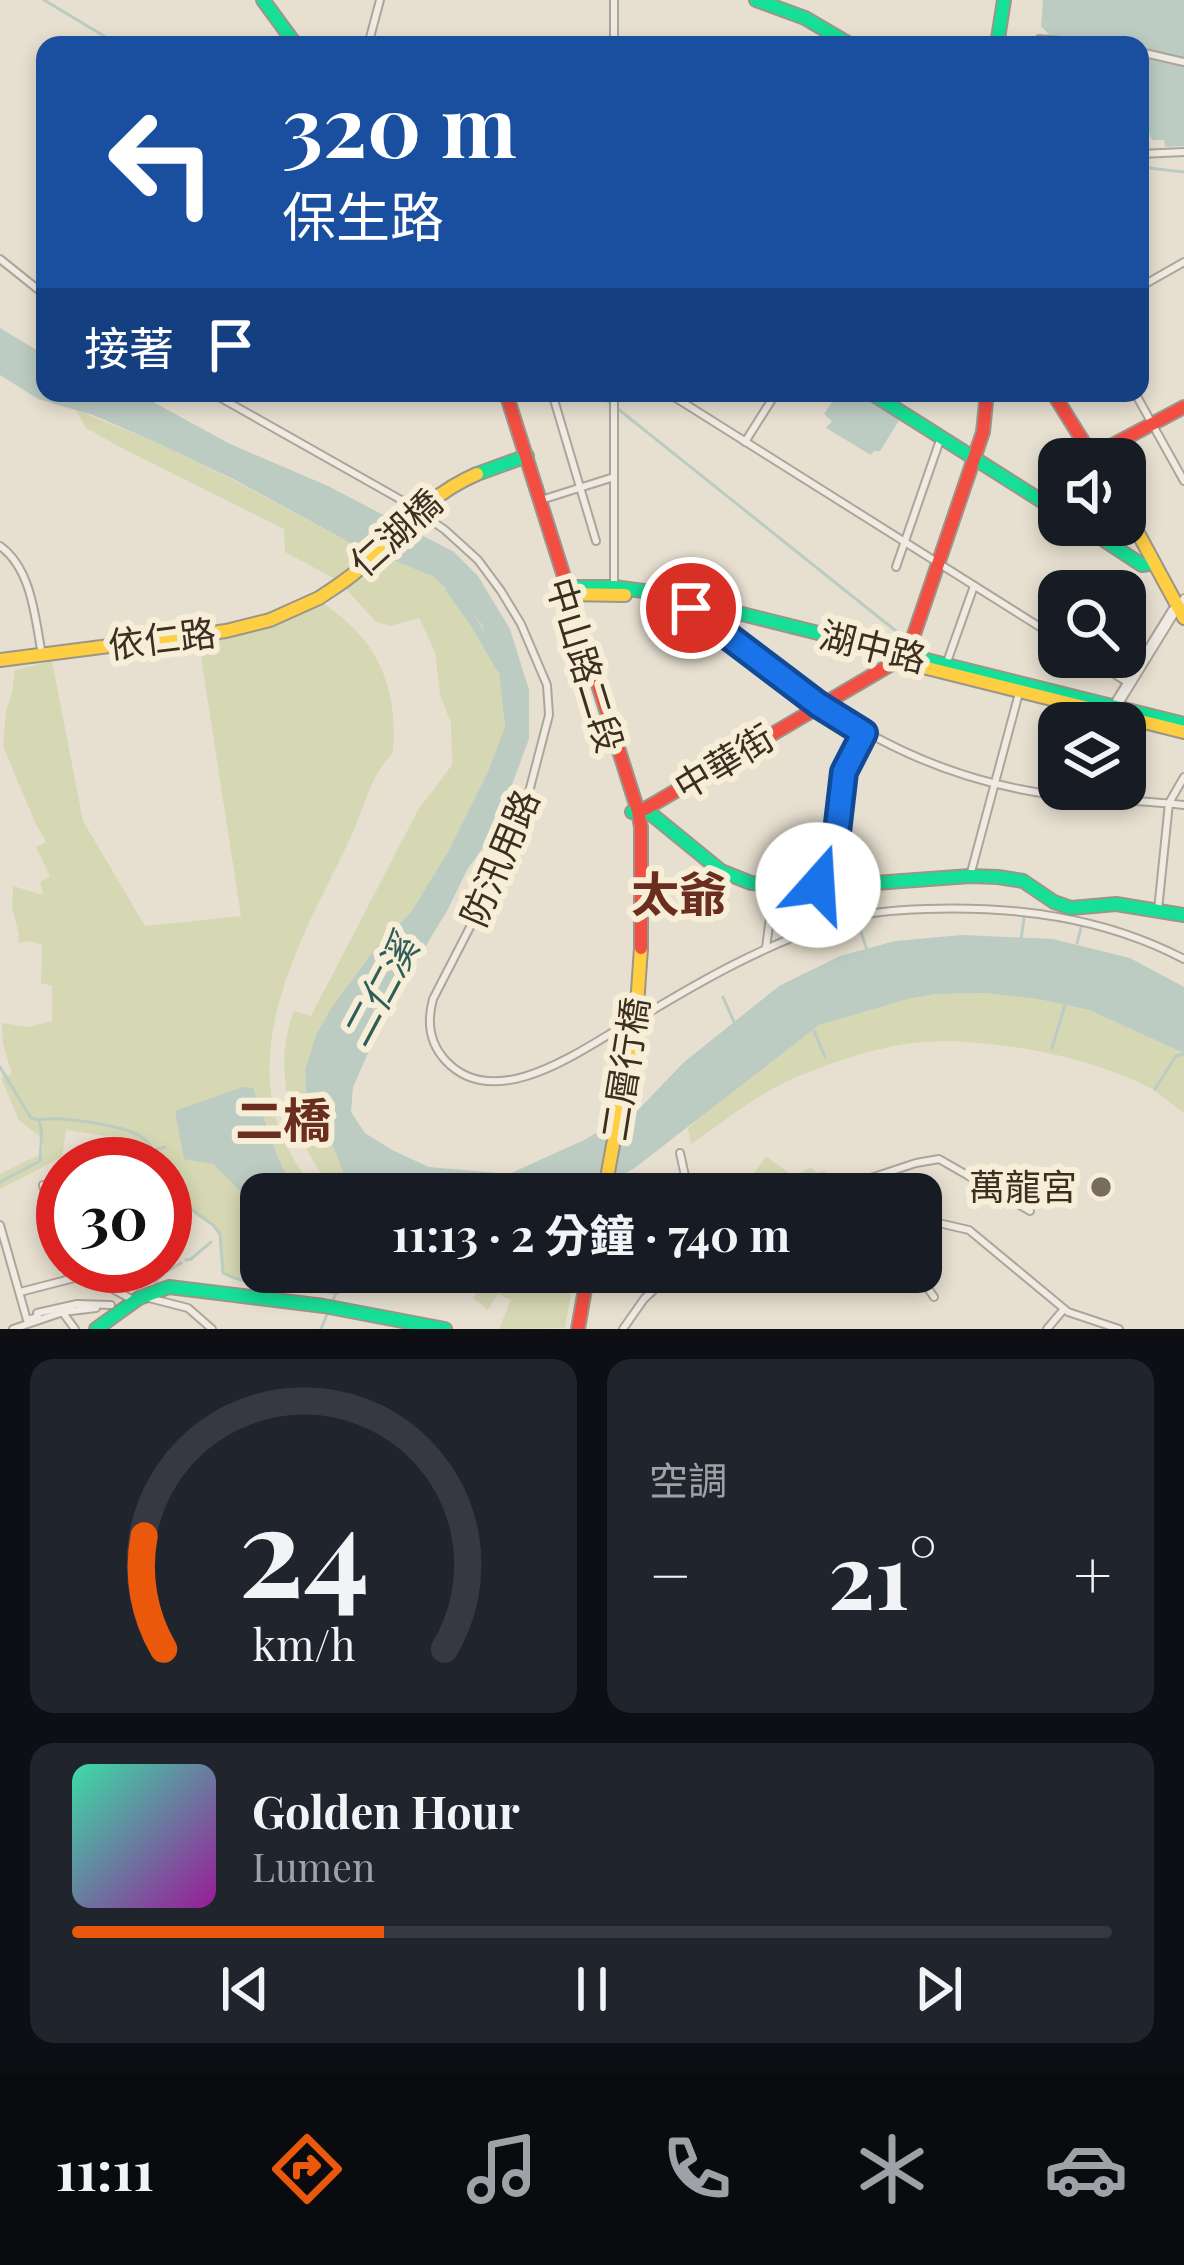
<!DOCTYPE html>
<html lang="zh-TW">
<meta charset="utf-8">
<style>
:root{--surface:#171b24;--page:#20242c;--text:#f1f3f6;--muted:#9ea1a6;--line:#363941;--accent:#ea580c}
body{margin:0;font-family:"Playfair Display","Noto Sans TC",serif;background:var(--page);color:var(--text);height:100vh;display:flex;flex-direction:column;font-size:45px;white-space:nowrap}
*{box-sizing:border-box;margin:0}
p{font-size:39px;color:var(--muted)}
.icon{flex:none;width:66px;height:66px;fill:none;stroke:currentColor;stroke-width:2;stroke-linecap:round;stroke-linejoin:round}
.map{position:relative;height:1329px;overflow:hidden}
.side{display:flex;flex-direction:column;gap:30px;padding:30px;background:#0d0f14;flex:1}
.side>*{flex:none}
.guide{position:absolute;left:36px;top:36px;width:1113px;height:366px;border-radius:24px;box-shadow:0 6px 18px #0003;background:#1a4fa0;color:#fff;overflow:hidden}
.tools{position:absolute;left:1038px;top:438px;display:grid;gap:24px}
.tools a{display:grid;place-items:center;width:108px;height:108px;border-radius:24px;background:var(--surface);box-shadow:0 6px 18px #0003;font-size:60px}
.speed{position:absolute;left:36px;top:1137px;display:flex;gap:24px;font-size:60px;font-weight:700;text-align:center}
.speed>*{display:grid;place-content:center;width:156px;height:156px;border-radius:50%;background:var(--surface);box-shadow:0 6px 18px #0003;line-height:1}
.speed .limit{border:18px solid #d22;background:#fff;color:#111}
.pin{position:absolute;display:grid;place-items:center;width:102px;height:102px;color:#fff;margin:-51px;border:6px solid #fff;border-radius:50%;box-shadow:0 3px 12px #0007}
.me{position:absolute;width:132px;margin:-66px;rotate:19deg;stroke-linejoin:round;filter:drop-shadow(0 0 9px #0008)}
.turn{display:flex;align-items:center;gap:42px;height:252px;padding:0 48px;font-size:54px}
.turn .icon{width:156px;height:156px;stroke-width:2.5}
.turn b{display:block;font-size:84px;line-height:102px}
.then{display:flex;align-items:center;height:114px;padding:0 48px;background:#0003;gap:24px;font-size:45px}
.big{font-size:90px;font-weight:700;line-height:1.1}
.side .tile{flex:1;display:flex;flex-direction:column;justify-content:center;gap:18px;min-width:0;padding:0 42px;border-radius:24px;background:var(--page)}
.side .dial{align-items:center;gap:0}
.dial svg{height:312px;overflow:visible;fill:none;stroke:var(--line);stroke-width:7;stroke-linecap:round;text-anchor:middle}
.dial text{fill:var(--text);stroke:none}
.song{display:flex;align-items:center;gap:36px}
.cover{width:144px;height:144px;border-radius:18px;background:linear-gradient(135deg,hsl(160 70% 55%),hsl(300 70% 35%))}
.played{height:12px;border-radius:6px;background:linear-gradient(90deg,var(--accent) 30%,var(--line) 30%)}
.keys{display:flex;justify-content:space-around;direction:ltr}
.heat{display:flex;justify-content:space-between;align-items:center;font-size:66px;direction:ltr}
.side .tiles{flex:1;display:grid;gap:30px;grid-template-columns:1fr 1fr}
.tile:last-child{grid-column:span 2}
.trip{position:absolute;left:240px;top:1173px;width:702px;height:120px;border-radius:24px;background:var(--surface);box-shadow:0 6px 18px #0003;font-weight:700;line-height:120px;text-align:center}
.menu{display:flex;height:192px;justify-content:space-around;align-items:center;background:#090b0e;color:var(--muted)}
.menu .icon{width:84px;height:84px}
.menu .current{color:var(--accent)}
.menu b{font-size:54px;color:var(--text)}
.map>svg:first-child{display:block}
</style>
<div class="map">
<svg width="1184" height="1329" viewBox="0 0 1184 1329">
<rect width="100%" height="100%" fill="#e7e0d1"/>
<g fill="#d6d7b3">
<path d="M76 410 153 441 235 481 349 542 434 577 481 623 499 671 505 727 487 774 448 852 411 912 376 947 330 1010 316 1035 305 1070 307 1109 333 1146 347 1182 372 1194H339C295 1148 269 1073 294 1011L311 1016 418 810 452 765 451 723 440 695 435 652 419 618 390 626 375 621 339 581 285 552 284 529 129 452 86 428Z"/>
<path d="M318 600C377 638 398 683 393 753 369 776 363 813 348 843 293 955 218 1083 320 1194H261V1272H358L352 1281 336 1293C297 1288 259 1289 223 1273L220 1234 213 1225 178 1200 165 1183V1164H156L153 1151H145L129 1139 66 1130 62 1157 0 1189V1174L43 1153V1139L19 1120 1 1078 12 1074 3 1044 2 1023 29 1027 52 1021V986L41 983 42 945 32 941 18 943 19 934 12 908 13 886 43 895 40 882 50 876 36 847 46 842 34 820 3 746 6 710 12 693 15 670 52 661 83 821 145 926 241 916 198 638 281 622Z"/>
<path d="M984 993 1038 999 1089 1010 1184 1053V1113C1174 1106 1165 1098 1155 1091 1096 1056 973 1033 905 1044 863 1051 821 1066 783 1083 751 1099 721 1124 691 1144L688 1128 736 1087 819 1025 908 999 936 994Z"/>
<polygon points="766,1156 794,1177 811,1167 817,1173 825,1170 823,1194 740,1194"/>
<polygon points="490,1272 575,1272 565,1328 499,1329 511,1300 498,1294 488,1310 473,1298"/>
</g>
<g fill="#bcccc2">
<polygon points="1043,0 1184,0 1184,146 1165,147 1164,140 1152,140 1140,111 1140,45 1071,45 1070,41 1053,39 1041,26"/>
<path d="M0 328 45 355V393H132L146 398 230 444 328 486 454 552 478 576 510 629 529 690V739L494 833 467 870 448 909 403 984 381 1024 353 1087 351 1112 365 1133 392 1150 429 1167 509 1174 584 1140 641 1107 683 1063 779 986 840 956 895 941 962 935 1053 939 1130 958 1184 987V1053L1089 1010 1038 999 984 993 936 994 908 999 819 1025 636 1167C618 1179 598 1184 579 1194H372L347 1182 333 1146 307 1109 305 1070 316 1035 330 1010 376 947 411 912 448 852 487 774 505 727 499 671 481 623 434 577 349 542 235 480 153 441 93 415 38 399 0 375Z"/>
<polygon points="838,393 858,393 900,419 880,451 874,451 871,455 826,428 832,421 824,414"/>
<path d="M243 1087 253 1088C267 1123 275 1164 299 1194H261V1211L213 1164 184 1159 175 1111Z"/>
</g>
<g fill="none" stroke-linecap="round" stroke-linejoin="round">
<g stroke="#bcccc2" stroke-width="3">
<polyline points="44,0 119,45"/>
<polyline points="1140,167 1184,172"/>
<polyline points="597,393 610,403"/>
<polyline points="618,409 906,639"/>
<polyline points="859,926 868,953"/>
<polyline points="1021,940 1024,918"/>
<polyline points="1077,943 1081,928"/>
<polyline points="723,997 734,1022"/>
<polyline points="814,1031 825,1057"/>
<polyline points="1052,1048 1065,1005"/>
<polyline points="0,1067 31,1118 39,1120"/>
<polyline points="1155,1089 1176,1056 1184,1054"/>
<polyline points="155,1150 165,1147"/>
<path d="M0 1182 40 1161C40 1148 44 1132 39 1120 60 1116 128 1125 144 1139 152 1145 154 1153 156 1164"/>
<path d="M165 1183 178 1200 213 1225 220 1234 223 1273C258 1290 298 1288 336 1293L344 1291"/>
<polyline points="186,1260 191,1259 211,1242"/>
<polyline points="155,1283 164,1273 181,1263"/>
<polyline points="321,1329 336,1293"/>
</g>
<polyline stroke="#bcccc2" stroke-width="8" points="450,590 474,623 500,668"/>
<g stroke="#ada599" stroke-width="10">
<g id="street">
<polyline points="1039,39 1107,45"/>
<polyline points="368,45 380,0"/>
<polyline points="614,45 614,0"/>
<polyline points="1140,52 1184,62"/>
<polyline points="1140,154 1184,152"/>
<polyline points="0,259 45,295"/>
<polyline points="1140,287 1184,262"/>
<path d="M212 393 403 501 445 530 478 560 501 591 521 624 547 685 549 715 518 834 433 999C427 1021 429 1043 446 1061 496 1114 581 1050 628 1023"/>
<polyline points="552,393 596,541"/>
<polyline points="614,393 614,585"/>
<polyline points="668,393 1059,639"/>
<polyline points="1135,393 1184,481"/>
<polyline points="745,442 776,393"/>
<polyline points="541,500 614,477"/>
<path d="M0 546C32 569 35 618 42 655"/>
<polyline points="896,567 940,440"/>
<path d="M690 602 691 607C801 690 879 761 1019 789 1072 800 1129 799 1184 805"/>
<polyline points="1087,657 1127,682"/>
<polyline points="947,662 974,586"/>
<polyline points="1114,704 1172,610"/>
<polyline points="1117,707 1184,598"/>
<polyline points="970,876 1019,693"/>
<polyline points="818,885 836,844 844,771 864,733"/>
<polyline points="1158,910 1169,803 1184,777"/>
<polyline points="766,948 773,894"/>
<path d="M638 1019C702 980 764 945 835 922 864 912 897 910 926 909 1017 906 1103 917 1184 959"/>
<polyline points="680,1153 689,1194"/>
<polyline points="43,1185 63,1256"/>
<polyline points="822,1194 916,1163 939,1159 1030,1211"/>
<polyline points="921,1219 969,1230 1068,1312 1119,1329"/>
<polyline points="0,1225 27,1320 38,1317 37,1313 77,1304 111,1305"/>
<polyline points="921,1257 930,1238"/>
<polyline points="66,1266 69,1278"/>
<polyline points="916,1272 914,1279 927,1287 934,1297"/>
<polyline points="20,1292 82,1276 95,1279 133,1300"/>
<polyline points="145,1297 188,1308 212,1329"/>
<polyline points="63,1313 75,1329"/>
<polyline points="13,1329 63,1312 96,1308"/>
<polyline points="623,1329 644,1299 673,1272"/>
<polyline points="1047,1329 1064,1309"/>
</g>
</g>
<g stroke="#9c958a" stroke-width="16">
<g id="fast">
<polyline points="263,0 296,45"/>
<polyline points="756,0 805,18 851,45"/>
<polyline points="997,45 1004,0"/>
<polyline points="871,393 1059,512"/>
<polyline points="477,474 527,456"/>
<polyline points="1081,525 1142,565 1154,563"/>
<polyline points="561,587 614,587 658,593 1184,724"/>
<polyline points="632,812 645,809 721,871 751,883 834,886 970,876 998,877 1023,881 1054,902 1071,908 1116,904 1184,915"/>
<polyline points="96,1329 139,1298 169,1287 324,1306 445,1329"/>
</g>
</g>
<g stroke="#9c958a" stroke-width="16">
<g id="slow">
<polyline points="1125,509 1184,618"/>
<polyline points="563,594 625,595"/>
<polyline points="0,660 226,631 270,620 319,598"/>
<polyline points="923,667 1184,732"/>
<polyline points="604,1194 636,1020 641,948"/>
</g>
</g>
<g stroke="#9c958a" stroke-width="16">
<g id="jam">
<polyline points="506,393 638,811 641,827 641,948"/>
<polyline points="1053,393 1094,459"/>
<polyline points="1092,456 1184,407"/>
<polyline points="645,809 907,655 983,432 987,393"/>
<polyline points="578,1329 588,1272"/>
</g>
</g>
<use href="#street" stroke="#efebe3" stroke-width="6"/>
<use href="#fast" stroke="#16e098" stroke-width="12"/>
<use href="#slow" stroke="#ffcf43" stroke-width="12"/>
<use href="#jam" stroke="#f24e42" stroke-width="12"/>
<g stroke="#9c958a" stroke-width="16" stroke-linecap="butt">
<path id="slow-bridge" d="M319 598C332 589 346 581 358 570 397 535 427 495 477 474"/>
</g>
<use href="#slow-bridge" stroke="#ffcf43" stroke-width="12"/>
</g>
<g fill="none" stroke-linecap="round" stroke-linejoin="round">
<g stroke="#114b97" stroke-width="30">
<polyline id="route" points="691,608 819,705 864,733 844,772 835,849 818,885"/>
</g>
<use href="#route" stroke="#1a73e8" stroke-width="21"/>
</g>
<circle fill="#786c5e" stroke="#f7eed8" stroke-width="4.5" cx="1101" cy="1187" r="12"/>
<g text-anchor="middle" stroke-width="12" stroke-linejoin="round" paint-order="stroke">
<g font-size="36" fill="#3d2e20" stroke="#f7eed8">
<text transform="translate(396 533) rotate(-42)" y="13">仁湖橋</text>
<text transform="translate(162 639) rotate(-7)" y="13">依仁路</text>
<text transform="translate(873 647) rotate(14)" y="13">湖中路</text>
<text transform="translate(585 665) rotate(73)" y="13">中山路二段</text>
<text transform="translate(724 762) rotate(-31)" y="13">中華街</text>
<text transform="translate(500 858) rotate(-67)" y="13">防汛用路</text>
<text transform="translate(625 1069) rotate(-81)" y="13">二層行橋</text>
</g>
<g font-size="36" fill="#3d2e20" stroke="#f7eed8" text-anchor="end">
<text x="1077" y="1200">萬龍宮</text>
</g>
<g font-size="39" font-style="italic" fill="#2f5d5a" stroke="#f7eed8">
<text transform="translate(380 991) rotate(-62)" y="14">二仁溪</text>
</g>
<g font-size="48" font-weight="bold" fill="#6b2e1e" stroke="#f7eed8">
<text x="679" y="912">太爺</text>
<text x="283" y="1138">二橋</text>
</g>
</g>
</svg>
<div class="tools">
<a><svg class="icon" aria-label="sound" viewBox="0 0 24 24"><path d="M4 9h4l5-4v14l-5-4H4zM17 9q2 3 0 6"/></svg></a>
<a><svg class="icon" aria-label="search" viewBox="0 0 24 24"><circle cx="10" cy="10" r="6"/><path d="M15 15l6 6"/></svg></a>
<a><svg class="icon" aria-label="layers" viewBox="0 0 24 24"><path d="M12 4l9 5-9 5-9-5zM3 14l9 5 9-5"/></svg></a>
</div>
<div class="speed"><div class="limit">30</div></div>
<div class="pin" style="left:691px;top:608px;background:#d93025"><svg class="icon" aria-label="arrive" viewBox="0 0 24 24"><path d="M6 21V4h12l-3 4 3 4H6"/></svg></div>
<svg class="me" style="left:818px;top:885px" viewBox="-20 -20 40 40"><circle r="19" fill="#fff"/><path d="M0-13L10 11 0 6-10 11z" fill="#1a73e8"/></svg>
<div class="trip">11:13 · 2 分鐘 · 740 m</div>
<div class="guide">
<div class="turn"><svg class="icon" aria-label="left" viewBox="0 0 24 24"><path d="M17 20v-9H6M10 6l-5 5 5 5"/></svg><div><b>320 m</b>保生路</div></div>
<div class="then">接著<svg class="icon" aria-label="arrive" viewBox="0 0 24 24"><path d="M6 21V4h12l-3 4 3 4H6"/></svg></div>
</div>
</div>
<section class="side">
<div class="tiles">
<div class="tile dial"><svg viewBox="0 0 100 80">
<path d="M14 69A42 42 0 1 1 86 69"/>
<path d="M14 69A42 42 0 0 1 9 40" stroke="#ea580c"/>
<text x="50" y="56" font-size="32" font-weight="700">24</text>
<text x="50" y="72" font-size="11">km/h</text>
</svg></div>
<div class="tile"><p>空調</p>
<div class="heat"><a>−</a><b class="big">21°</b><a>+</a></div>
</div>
<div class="tile">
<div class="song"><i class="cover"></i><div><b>Golden Hour</b><p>Lumen</p></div></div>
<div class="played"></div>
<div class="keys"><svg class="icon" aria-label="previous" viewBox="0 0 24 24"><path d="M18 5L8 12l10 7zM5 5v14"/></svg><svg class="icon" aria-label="pause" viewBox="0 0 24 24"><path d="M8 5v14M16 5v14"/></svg><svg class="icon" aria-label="next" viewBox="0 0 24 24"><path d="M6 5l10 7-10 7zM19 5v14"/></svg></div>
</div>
</div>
</section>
<nav class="menu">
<b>11:11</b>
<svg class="icon current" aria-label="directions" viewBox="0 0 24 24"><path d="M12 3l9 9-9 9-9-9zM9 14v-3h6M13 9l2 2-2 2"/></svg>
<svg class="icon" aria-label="music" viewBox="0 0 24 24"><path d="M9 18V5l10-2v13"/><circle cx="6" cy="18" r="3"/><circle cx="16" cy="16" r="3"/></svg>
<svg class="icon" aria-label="phone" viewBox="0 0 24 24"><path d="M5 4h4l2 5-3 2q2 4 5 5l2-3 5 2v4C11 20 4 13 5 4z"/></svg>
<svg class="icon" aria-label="climate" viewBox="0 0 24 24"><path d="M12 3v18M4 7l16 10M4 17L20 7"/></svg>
<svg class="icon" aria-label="car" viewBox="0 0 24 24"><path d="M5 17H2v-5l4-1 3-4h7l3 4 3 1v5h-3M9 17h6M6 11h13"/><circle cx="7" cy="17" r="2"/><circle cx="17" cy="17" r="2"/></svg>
</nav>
